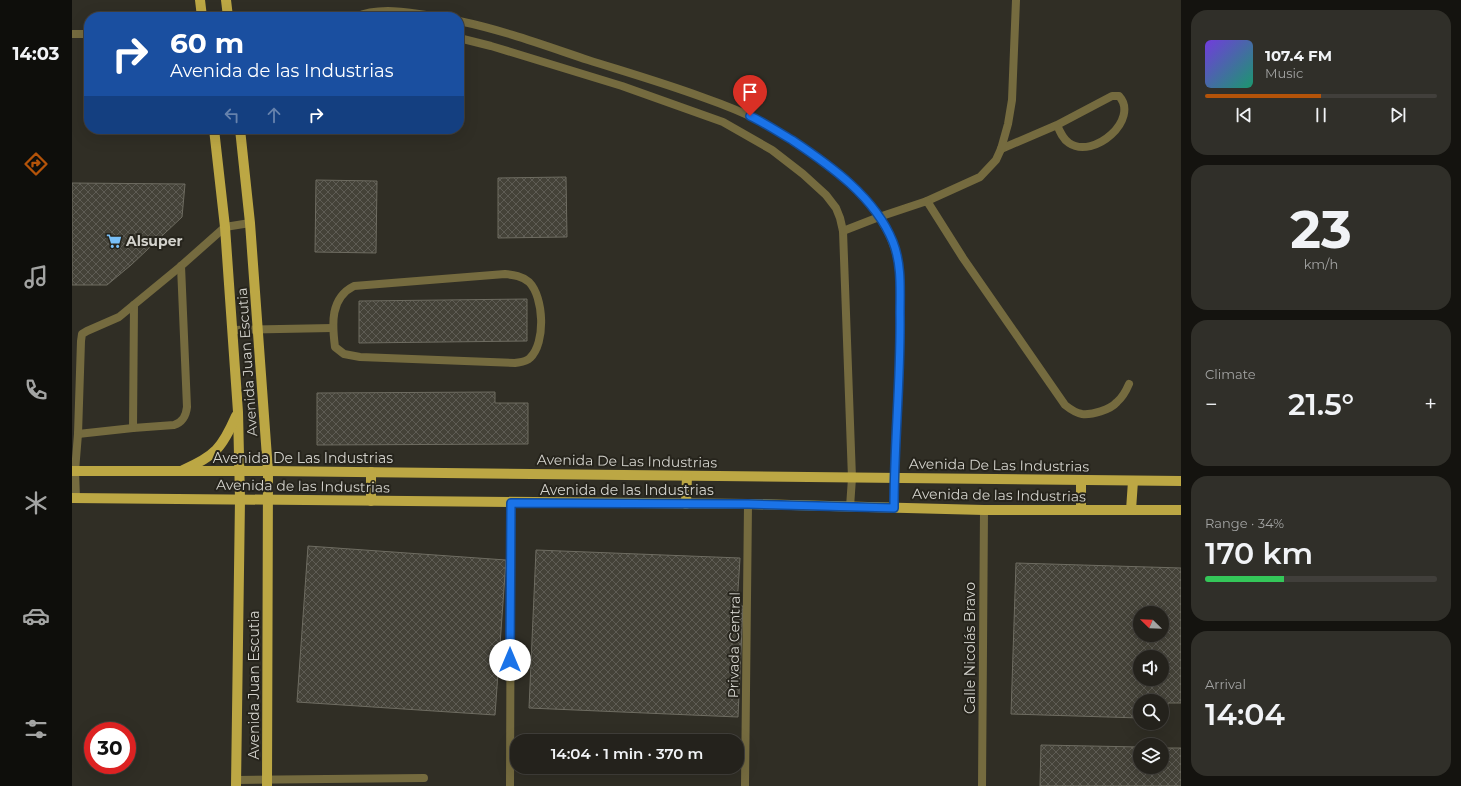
<!DOCTYPE html>
<meta charset="utf-8">
<style>
:root{--surface:#24221c;--page:#302f29;--text:#f1f3f6;--muted:#a3a4a3;--line:#413f3b;--accent:#b45309}
body{margin:0;font-family:Montserrat,sans-serif;background:var(--page);color:var(--text);height:100vh;display:flex;flex-direction:column;font-size:15px;white-space:nowrap}
*{box-sizing:border-box;margin:0}
p{font-size:13px;color:var(--muted)}
.icon{flex:none;width:22px;height:22px;fill:none;stroke:currentColor;stroke-width:2;stroke-linecap:round;stroke-linejoin:round}
.map{position:relative;flex:1;overflow:hidden}
.drawer{display:flex;flex-direction:column;gap:10px;padding:10px;background:#14130f;width:280px}
.drawer>*{flex:none}
.top-card{position:absolute;left:12px;top:12px;width:380px;height:122px;border-radius:16px;box-shadow:0 4px 16px #0002,0 0 0 1px var(--line);background:#1a4fa0;color:#fff;overflow:hidden}
.needle{width:26px;rotate:293deg}
.controls{position:absolute;left:1061px;top:606px;display:grid;gap:8px}
.controls a{display:grid;place-items:center;width:36px;height:36px;border-radius:50%;background:var(--surface);box-shadow:0 4px 16px #0002,0 0 0 1px var(--line);font-size:20px}
.speed{position:absolute;left:12px;top:722px;display:flex;gap:8px;font-size:20px;font-weight:700;text-align:center}
.speed>*{display:grid;place-content:center;width:52px;height:52px;border-radius:50%;background:var(--surface);box-shadow:0 4px 16px #0002,0 0 0 1px var(--line);line-height:1}
.speed .limit{border:6px solid #d22;background:#fff;color:#111}
.pin{position:absolute;display:grid;place-items:center;width:34px;height:34px;color:#fff;margin:-41px -17px;border-radius:50% 50% 50% 0;rotate:-45deg;box-shadow:0 0 4px #0007}
.pin .icon{rotate:45deg}
.me{position:absolute;width:44px;margin:-22px;rotate:0deg;stroke-linejoin:round;filter:drop-shadow(0 0 3px #0008)}
.turn{display:flex;align-items:center;gap:14px;height:84px;padding:0 20px;font-size:18px}
.turn .icon{width:52px;height:52px;stroke-width:2.5}
.turn b{display:block;font-size:28px;line-height:34px}
.lanes{display:flex;align-items:center;height:38px;padding:0 20px;background:#0003;justify-content:center;gap:20px;direction:ltr}
.lanes .off{opacity:.35}
.big{font-size:30px;font-weight:600;line-height:1.1}
.drawer .widget{flex:1;display:flex;flex-direction:column;justify-content:center;gap:6px;min-width:0;padding:0 14px;border-radius:16px;background:var(--page)}
.drawer .dial{align-items:center;gap:0}
.dial b{font-size:52px;line-height:1}
.song{display:flex;align-items:center;gap:12px}
.cover{width:48px;height:48px;border-radius:6px;background:linear-gradient(135deg,hsl(260 70% 55%),hsl(160 70% 35%))}
.played{height:4px;border-radius:2px;background:linear-gradient(90deg,var(--accent) 50%,var(--line) 50%)}
.keys{display:flex;justify-content:space-around;direction:ltr}
.heat{display:flex;justify-content:space-between;align-items:center;font-size:22px;direction:ltr}
.charge{height:6px;border-radius:3px;background:linear-gradient(90deg,#34c759 34%,var(--line) 0)}
.trip{position:absolute;left:438px;top:734px;width:234px;height:40px;border-radius:16px;background:var(--surface);box-shadow:0 4px 16px #0002,0 0 0 1px var(--line);font-weight:600;line-height:40px;text-align:center}
main{display:flex;flex:1;min-height:0}
.dock{display:flex;flex-direction:column;width:72px;justify-content:space-around;align-items:center;background:#0e0e0b;color:var(--muted)}
.dock .icon{width:28px;height:28px}
.dock .active{color:var(--accent)}
.dock b{font-size:18px;color:var(--text)}
.map>svg:first-child{display:block}
</style>
<main>
<nav class="dock">
<b>14:03</b>
<svg class="icon active" aria-label="directions" viewBox="0 0 24 24"><path d="M12 3l9 9-9 9-9-9zM9 14v-3h6M13 9l2 2-2 2"/></svg>
<svg class="icon" aria-label="music" viewBox="0 0 24 24"><path d="M9 18V5l10-2v13"/><circle cx="6" cy="18" r="3"/><circle cx="16" cy="16" r="3"/></svg>
<svg class="icon" aria-label="phone" viewBox="0 0 24 24"><path d="M5 4h4l2 5-3 2q2 4 5 5l2-3 5 2v4C11 20 4 13 5 4z"/></svg>
<svg class="icon" aria-label="climate" viewBox="0 0 24 24"><path d="M12 3v18M4 7l16 10M4 17L20 7"/></svg>
<svg class="icon" aria-label="car" viewBox="0 0 24 24"><path d="M5 17H2v-5l4-1 3-4h7l3 4 3 1v5h-3M9 17h6M6 11h13"/><circle cx="7" cy="17" r="2"/><circle cx="17" cy="17" r="2"/></svg>
<svg class="icon" aria-label="filters" viewBox="0 0 24 24"><path d="M4 7h16M4 17h16"/><circle cx="9" cy="7" r="2"/><circle cx="15" cy="17" r="2"/></svg>
</nav>
<div class="map">
<svg width="1109" height="786" viewBox="0 0 1109 786">
<defs>
<pattern id="building-cross-hatch" width="8" height="8" patternUnits="userSpaceOnUse"><rect width="8" height="8" fill="#444238"/><path d="M0 0l8 8M0 8l8-8" fill="none" stroke="#5e5c54"/></pattern>
</defs>
<rect width="100%" height="100%" fill="#302e25"/>
<g fill="url(#building-cross-hatch)" stroke="#6e6c61" fill-rule="evenodd">
<polygon points="494,177 495,237 426,238 426,178"/>
<polygon points="244,180 305,181 304,253 243,252"/>
<polygon points="0,183 113,184 110,217 59,265 35,285 0,285"/>
<polygon points="455,299 455,341 287,343 287,301"/>
<polygon points="423,392 423,403 456,403 456,444 245,445 245,393"/>
<polygon points="236,546 434,560 423,715 225,702"/>
<polygon points="464,550 668,558 665,606 671,606 666,717 457,708"/>
<path d="M944 563 1109 568V703H1096L1095 719H1090V701H1068V718L939 714ZM1068 613H1090V635H1068ZM1068 657H1090V679H1068Z"/>
<polygon points="969,745 1068,747 1068,767 1090,767 1090,748 1109,748 1109,786 968,786"/>
</g>
<g fill="none" stroke-linecap="round" stroke-linejoin="round">
<g stroke="#756b3f" stroke-width="8">
<path d="M284 17C307 6 342 13 367 17"/>
<path d="M387 21C431 30 474 46 516 60 554 72 592 83 630 97 650 104 671 112 690 122 700 127 710 134 720 140 763 168 812 204 825 257 830 277 828 299 828 319 828 382 822 445 822 508"/>
<polyline points="0,34 17,34"/>
<polyline points="387,38 419,46 550,86 651,122 700,150 731,174 754,195 764,208 768,218 771,231 780,478 778,507"/>
<path d="M929 149 985 125 1040 96H1047C1068 119 1022 160 997 143 991 139 988 132 985 125"/>
<polyline points="855,201 908,177 924,160 929,149 936,124 940,100 944,0"/>
<path d="M771 231 807 217 855 201 891 258 993 405C998 409 1004 413 1010 414 1020 415 1038 410 1045 402 1051 397 1054 391 1057 384"/>
<path d="M433 274C442 275 450 276 457 282 472 297 474 343 458 358 454 362 448 362 443 363L288 357 272 354 263 347C260 324 258 298 282 286Z"/>
<path d="M62 305 61 428 102 425C111 422 114 416 115 407L109 266"/>
<polyline points="160,330 260,328"/>
<polyline points="6,434 61,428"/>
<polyline points="4,498 3,471 6,434 9,341 10,334 15,331 47,317 109,266 153,227 178,223"/>
<polyline points="164,780 352,778"/>
</g>
<g stroke="#756b3f" stroke-width="8">
<polyline points="438,786 439,503"/>
<polyline points="673,786 676,504"/>
<polyline points="910,786 912,510"/>
</g>
<g stroke="#bca744" stroke-width="10">
<polyline points="128,0 130,17"/>
<polyline points="154,0 156,17"/>
<polyline points="142,129 153,227 166,412 168,499 164,786"/>
<polyline points="168,129 178,223 196,471 195,786"/>
<path d="M111 470C143 456 150 448 164 416"/>
<polyline points="0,471 196,471 1109,481"/>
<polyline points="1009,480 1009,510"/>
<polyline points="0,498 676,504 912,510 1109,510"/>
<polyline points="299,501 299,472"/>
<polyline points="614,504 615,476"/>
<polyline points="1059,510 1061,481"/>
</g>
</g>
<g fill="none" stroke-linecap="round" stroke-linejoin="round">
<g stroke="#114b97" stroke-width="10">
<path id="route" d="M438 660 439 503 676 504 822 508C822 443 829 378 828 314 828 290 830 265 821 242 803 197 759 166 720 140 706 132 693 123 678 116"/>
</g>
<use href="#route" stroke="#1a73e8" stroke-width="7"/>
</g>
<defs>
<g id="supermarket-bare" transform="scale(1.2)"><path d="M-6-5.5h2.5l.6 2H6L4.5 2H-2.5L-4.4-4H-6ZM-1.5 3.2a1.3 1.3 0 1 0 .1 0ZM3 3.2a1.3 1.3 0 1 0 .1 0Z" fill="#78bff7" stroke="#26241c" stroke-width="2.5" paint-order="stroke"/></g>
</defs>
<g fill-rule="evenodd">
<use href="#supermarket-bare" x="42" y="241"/>
</g>
<g text-anchor="middle" stroke-width="4" stroke-linejoin="round" paint-order="stroke">
<g font-size="14" font-weight="bold" fill="#d3d2cc" stroke="#26241c" text-anchor="start">
<text x="54" y="246">Alsuper</text>
</g>
<g font-size="14" fill="#d3d2cc" stroke="#26241c">
<text transform="translate(175 362) rotate(-94)" y="5">Avenida Juan Escutia</text>
<text x="231" y="463">Avenida De Las Industrias</text>
<text transform="translate(555 461) rotate(1)" y="5">Avenida De Las Industrias</text>
<text transform="translate(927 465) rotate(1)" y="5">Avenida De Las Industrias</text>
<text transform="translate(231 486) rotate(1)" y="5">Avenida de las Industrias</text>
<text x="555" y="495">Avenida de las Industrias</text>
<text transform="translate(927 495) rotate(1)" y="5">Avenida de las Industrias</text>
<text transform="translate(662 645) rotate(-89)" y="5">Privada Central</text>
<text transform="translate(898 648) rotate(-90)" y="5">Calle Nicolás Bravo</text>
<text transform="translate(182 685) rotate(-90)" y="5">Avenida Juan Escutia</text>
</g>
</g>
</svg>
<div class="controls">
<a><svg class="needle" viewBox="-14 -14 28 28"><path d="M0-13l5 13h-10z" fill="#e53935"/><path d="M0 13l5-13h-10z" fill="#a3a4a3"/></svg></a>
<a><svg class="icon" aria-label="sound" viewBox="0 0 24 24"><path d="M4 9h4l5-4v14l-5-4H4zM17 9q2 3 0 6"/></svg></a>
<a><svg class="icon" aria-label="search" viewBox="0 0 24 24"><circle cx="10" cy="10" r="6"/><path d="M15 15l6 6"/></svg></a>
<a><svg class="icon" aria-label="layers" viewBox="0 0 24 24"><path d="M12 4l9 5-9 5-9-5zM3 14l9 5 9-5"/></svg></a>
</div>
<div class="speed"><div class="limit">30</div></div>
<div class="pin" style="left:678px;top:116px;background:#d93025"><svg class="icon" aria-label="arrive" viewBox="0 0 24 24"><path d="M6 21V4h12l-3 4 3 4H6"/></svg></div>
<svg class="me" style="left:438px;top:660px" viewBox="-20 -20 40 40"><circle r="19" fill="#fff"/><path d="M0-13L10 11 0 6-10 11z" fill="#1a73e8"/></svg>
<div class="trip">14:04 · 1 min · 370 m</div>
<div class="top-card">
<div class="turn"><svg class="icon" aria-label="right" viewBox="0 0 24 24"><path d="M7 20v-9h11M14 6l5 5-5 5"/></svg><div><b>60 m</b>Avenida de las Industrias</div></div>
<div class="lanes"><svg class="icon off" aria-label="left" viewBox="0 0 24 24"><path d="M17 20v-9H6M10 6l-5 5 5 5"/></svg><svg class="icon off" aria-label="ahead" viewBox="0 0 24 24"><path d="M12 20V5M6 11l6-6 6 6"/></svg><svg class="icon" aria-label="right" viewBox="0 0 24 24"><path d="M7 20v-9h11M14 6l5 5-5 5"/></svg></div>
</div>
</div>
<section class="drawer">
<div class="widget">
<div class="song"><i class="cover"></i><div><b>107.4 FM</b><p>Music</p></div></div>
<div class="played"></div>
<div class="keys"><svg class="icon" aria-label="previous" viewBox="0 0 24 24"><path d="M18 5L8 12l10 7zM5 5v14"/></svg><svg class="icon" aria-label="pause" viewBox="0 0 24 24"><path d="M8 5v14M16 5v14"/></svg><svg class="icon" aria-label="next" viewBox="0 0 24 24"><path d="M6 5l10 7-10 7zM19 5v14"/></svg></div>
</div>
<div class="widget dial"><b>23</b><p>km/h</p></div>
<div class="widget"><p>Climate</p>
<div class="heat"><a>−</a><b class="big">21.5°</b><a>+</a></div>
</div>
<div class="widget"><p>Range · 34%</p><b class="big">170 km</b><div class="charge"></div></div>
<div class="widget"><p>Arrival</p><b class="big">14:04</b></div>
</section>
</main>
